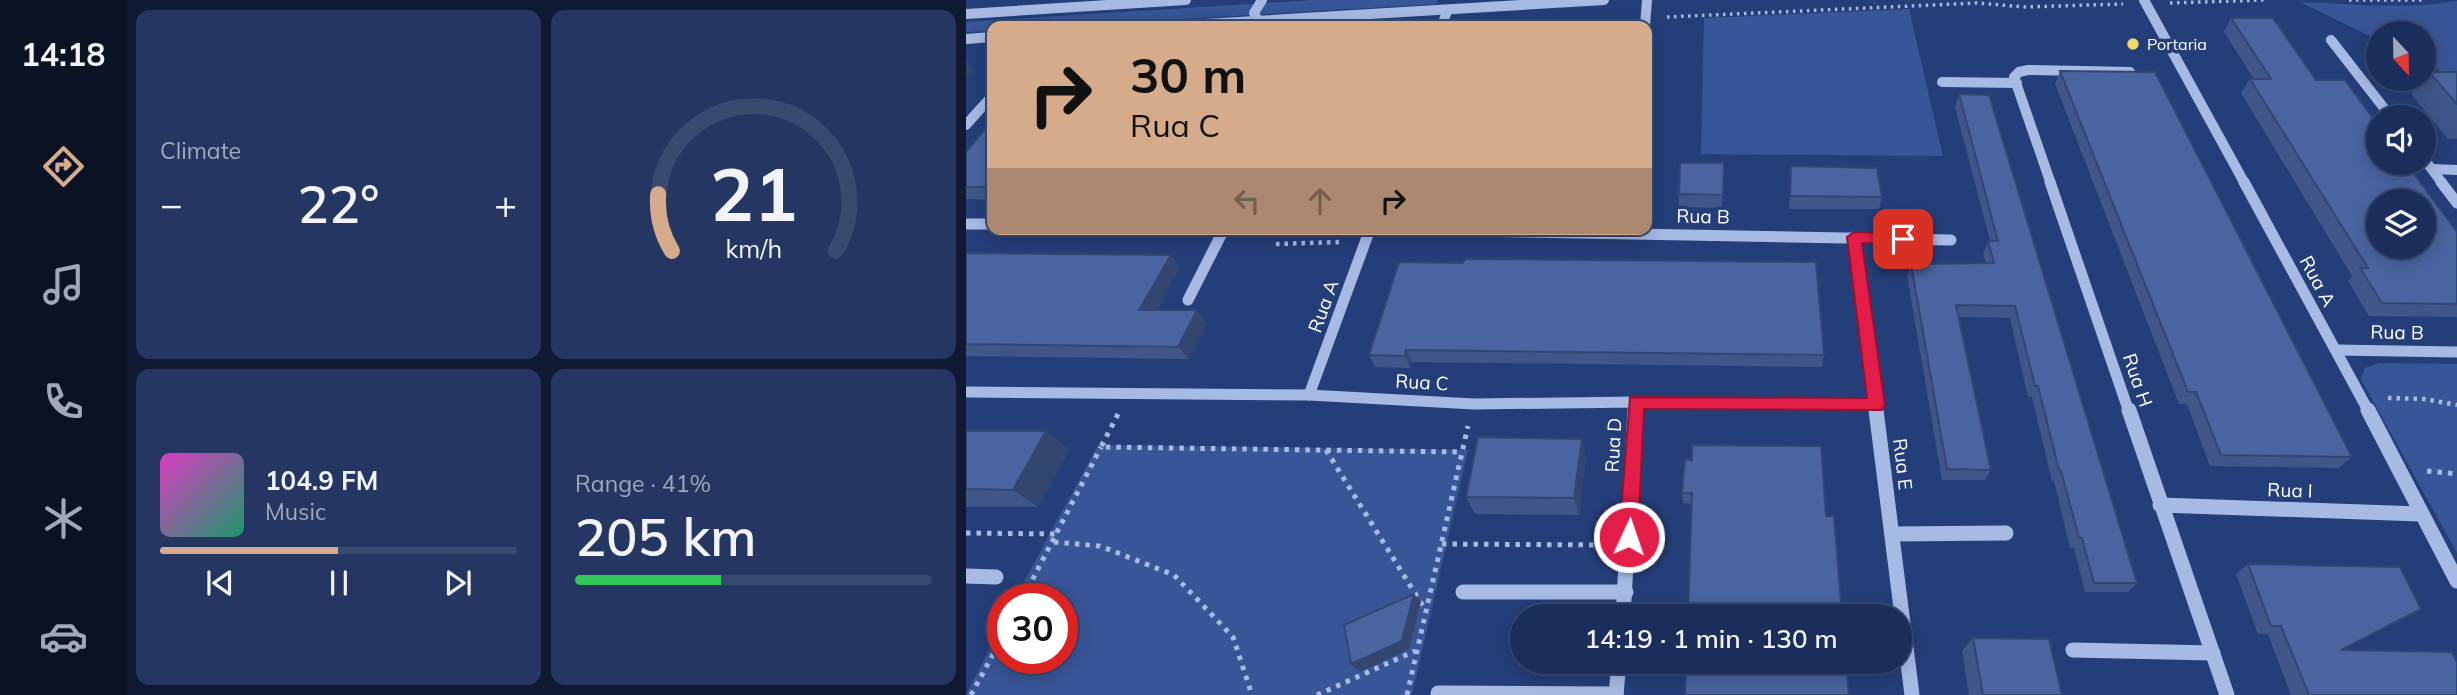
<!DOCTYPE html>
<meta charset="utf-8">
<style>
:root{--surface:#1b2e5b;--page:#243661;--text:#f1f3f6;--muted:#a0a8bb;--line:#394a71;--accent:#d6ab8b}
body{margin:0;font-family:Mulish,sans-serif;background:var(--page);color:var(--text);height:100vh;display:flex;flex-direction:column;font-size:26px;white-space:nowrap}
*{box-sizing:border-box;margin:0}
p{font-size:23px;color:var(--muted)}
.icon{flex:none;width:38px;height:38px;fill:none;stroke:currentColor;stroke-width:2;stroke-linecap:round;stroke-linejoin:round}
.map{position:relative;flex:1;overflow:hidden}
.panel{display:flex;flex-direction:column;gap:10px;padding:10px;background:#0f1932;width:840px}
.panel>*{flex:none}
.banner{position:absolute;left:21px;top:21px;width:665px;height:214px;border-radius:14px;box-shadow:0 4px 18px #0003,0 0 0 2px var(--line);background:#d6ab8b;color:#111;overflow:hidden}
.needle{width:46px;rotate:158deg}
.controls{position:absolute;left:1400px;top:21px;display:grid;gap:14px}
.controls a{display:grid;place-items:center;width:70px;height:70px;border-radius:50%;background:var(--surface);box-shadow:0 4px 18px #0003,0 0 0 2px var(--line);font-size:35px}
.speed{position:absolute;left:21px;top:583px;display:flex;gap:14px;font-size:35px;font-weight:700;text-align:center}
.speed>*{display:grid;place-content:center;width:91px;height:91px;border-radius:50%;background:var(--surface);box-shadow:0 4px 18px #0003,0 0 0 2px var(--line);line-height:1}
.speed .limit{border:10px solid #d22;background:#fff;color:#111}
.pin{position:absolute;display:grid;place-items:center;width:60px;height:60px;color:#fff;margin:-30px;border-radius:14px;box-shadow:0 4px 10px #0006}
.me{position:absolute;width:77px;margin:-38px;rotate:3deg;stroke-linejoin:round;filter:drop-shadow(0 0 5px #0008)}
.turn{display:flex;align-items:center;gap:24px;height:147px;padding:0 28px;font-size:32px}
.turn .icon{width:91px;height:91px;stroke-width:2.5}
.turn b{display:block;font-size:49px;line-height:60px}
.lanes{display:flex;align-items:center;height:66px;padding:0 28px;background:#0003;justify-content:center;gap:35px;direction:ltr}
.lanes .off{opacity:.35}
.big{font-size:52px;font-weight:600;line-height:1.1}
.panel .card{flex:1;display:flex;flex-direction:column;justify-content:center;gap:10px;min-width:0;padding:0 24px;border-radius:14px;background:var(--page)}
.panel .dial{align-items:center;gap:0}
.dial svg{height:182px;overflow:visible;fill:none;stroke:var(--line);stroke-width:7;stroke-linecap:round;text-anchor:middle}
.dial text{fill:var(--text);stroke:none}
.song{display:flex;align-items:center;gap:21px}
.cover{width:84px;height:84px;border-radius:10px;background:linear-gradient(135deg,hsl(310 70% 55%),hsl(160 70% 35%))}
.played{height:7px;border-radius:4px;background:linear-gradient(90deg,var(--accent) 50%,var(--line) 50%)}
.keys{display:flex;justify-content:space-around;direction:ltr}
.heat{display:flex;justify-content:space-between;align-items:center;font-size:38px;direction:ltr}
.charge{height:10px;border-radius:5px;background:linear-gradient(90deg,#34c759 41%,var(--line) 0)}
.panel .tiles{flex:1;display:grid;gap:10px;grid-template-columns:repeat(2,1fr)}
.trip{position:absolute;left:544px;top:604px;width:402px;height:70px;border-radius:35px;background:var(--surface);box-shadow:0 4px 18px #0003,0 0 0 2px var(--line);font-weight:600;line-height:70px;text-align:center}
main{display:flex;flex:1;min-height:0}
.tabs{display:flex;flex-direction:column;width:126px;justify-content:space-around;align-items:center;background:#0b1224;color:var(--muted)}
.tabs .icon{width:49px;height:49px}
.tabs .current{color:var(--accent)}
.tabs b{font-size:32px;color:var(--text)}
.map>svg:first-child{display:block}
</style>
<main>
<nav class="tabs">
<b>14:18</b>
<svg class="icon current" aria-label="directions" viewBox="0 0 24 24"><path d="M12 3l9 9-9 9-9-9zM9 14v-3h6M13 9l2 2-2 2"/></svg>
<svg class="icon" aria-label="music" viewBox="0 0 24 24"><path d="M9 18V5l10-2v13"/><circle cx="6" cy="18" r="3"/><circle cx="16" cy="16" r="3"/></svg>
<svg class="icon" aria-label="phone" viewBox="0 0 24 24"><path d="M5 4h4l2 5-3 2q2 4 5 5l2-3 5 2v4C11 20 4 13 5 4z"/></svg>
<svg class="icon" aria-label="climate" viewBox="0 0 24 24"><path d="M12 3v18M4 7l16 10M4 17L20 7"/></svg>
<svg class="icon" aria-label="car" viewBox="0 0 24 24"><path d="M5 17H2v-5l4-1 3-4h7l3 4 3 1v5h-3M9 17h6M6 11h13"/><circle cx="7" cy="17" r="2"/><circle cx="17" cy="17" r="2"/></svg>
</nav>
<section class="panel">
<div class="tiles">
<div class="card"><p>Climate</p>
<div class="heat"><a>−</a><b class="big">22°</b><a>+</a></div>
</div>
<div class="card dial"><svg viewBox="0 0 100 80">
<path d="M14 69A42 42 0 1 1 86 69"/>
<path d="M14 69A42 42 0 0 1 8 44" stroke="#d6ab8b"/>
<text x="50" y="56" font-size="32" font-weight="700">21</text>
<text x="50" y="72" font-size="11">km/h</text>
</svg></div>
<div class="card">
<div class="song"><i class="cover"></i><div><b>104.9 FM</b><p>Music</p></div></div>
<div class="played"></div>
<div class="keys"><svg class="icon" aria-label="previous" viewBox="0 0 24 24"><path d="M18 5L8 12l10 7zM5 5v14"/></svg><svg class="icon" aria-label="pause" viewBox="0 0 24 24"><path d="M8 5v14M16 5v14"/></svg><svg class="icon" aria-label="next" viewBox="0 0 24 24"><path d="M6 5l10 7-10 7zM19 5v14"/></svg></div>
</div>
<div class="card"><p>Range · 41%</p><b class="big">205 km</b><div class="charge"></div></div>
</div>
</section>
<div class="map">
<svg width="1491" height="695" viewBox="0 0 1491 695">
<rect width="100%" height="100%" fill="#243e79"/>
<g fill="#385597">
<polygon points="347,0 472,0 471,4 94,26 26,26 26,31 0,32 0,22"/>
<path d="M1491 1V79L1458 63V33H1412V40L1334 2C1386 4 1439 10 1491 1Z"/>
<polygon points="943,9 977,156 735,154 738,18"/>
<polygon points="1413,363 1491,364 1491,553 1395,379 1399,368"/>
<polygon points="132,445 502,450 446,695 0,695 37,622 37,658 96,658 96,598 49,598"/>
</g>
<g fill="none" stroke-linecap="round" stroke-linejoin="round">
<g stroke="#a7bae4" stroke-width="3.5" stroke-dasharray="2.5 4.5" stroke-linecap="butt">
<polyline points="1383,0 1457,0"/>
<polyline points="1204,3 1298,0"/>
<polyline points="701,17 1011,3 1059,7 1157,4"/>
</g>
<g stroke="#a7bae4" stroke-width="4.5" stroke-dasharray="3.5 5" stroke-linecap="butt">
<polyline points="310,244 375,242"/>
<polyline points="1422,398 1458,399 1491,405"/>
</g>
<g stroke="#a7bae4" stroke-width="5" stroke-dasharray="4.5 6" stroke-linecap="butt">
<polyline points="152,414 135,447 496,452"/>
<polyline points="360,450 460,611"/>
<polyline points="1461,471 1491,474"/>
<polyline points="0,533 90,534"/>
<polyline points="88,542 134,546 208,575 267,637 286,695"/>
<polyline points="476,544 638,545"/>
<polyline points="57,598 135,447"/>
<polyline points="5,695 37,636"/>
<polyline points="351,695 449,651"/>
<polyline points="441,695 502,426"/>
</g>
<g stroke="#a7bae4" stroke-width="10">
<polyline points="1178,0 1279,184"/>
<polyline points="0,14 220,0"/>
<polyline points="292,21 288,13 296,0"/>
<polyline points="204,26 638,0"/>
<polyline points="476,26 481,11"/>
<polyline points="679,26 681,0"/>
<polyline points="0,39 26,37"/>
<polyline points="1365,40 1425,117"/>
<polyline points="976,82 1051,83"/>
<polyline points="0,125 26,96"/>
<polyline points="1458,159 1477,184"/>
<polyline points="1466,169 1491,170"/>
<polyline points="1085,184 1048,77 1053,72 1062,70 1164,72"/>
</g>
<g stroke="#a7bae4" stroke-width="11">
<polyline points="1084,182 1163,412"/>
<polyline points="1278,182 1403,412"/>
<polyline points="1475,182 1491,203"/>
<polyline points="0,224 26,224"/>
<polyline points="191,229 293,230"/>
<polyline points="888,237 910,412"/>
<polyline points="222,300 257,231"/>
<polyline points="1370,350 1491,352"/>
<polyline points="0,392 343,395 508,404 670,402 911,405"/>
<polyline points="343,395 404,229 985,240"/>
<polyline points="669,412 670,402"/>
</g>
<g stroke="#a7bae4" stroke-width="15">
<polyline points="910,410 946,695"/>
<polyline points="1163,410 1261,695"/>
<polyline points="1402,410 1491,581"/>
<polyline points="1194,505 1454,514"/>
<polyline points="927,534 1040,533"/>
<polyline points="0,576 30,577"/>
<polyline points="497,592 660,592"/>
<polyline points="657,616 669,410"/>
<polyline points="1107,650 1247,653"/>
<polyline points="472,693 650,694"/>
<polyline points="650,695 653,662"/>
</g>
</g>
<g fill="#3f568a">
<polygon points="1265,18 1350,80 1491,232 1491,317 1403,316 1382,281 1386,276 1275,93 1284,79 1288,79 1258,32"/>
<polygon points="1094,71 1386,457 1373,468 1244,466 1221,404 1213,404 1089,84"/>
<polygon points="1463,72 1491,72 1491,139 1482,139 1445,94"/>
<polygon points="993,94 1171,583 1162,592 1119,592 1108,548 1104,548 1088,481 1086,481 1066,397 1062,397 1044,318 993,317 1025,470 1019,480 976,480 941,276 945,264 1020,263 1017,254 1022,241 1024,241 989,107"/>
<polygon points="26,121 26,200 0,199 0,152"/>
<polygon points="758,163 756,208 713,207 713,194"/>
<polygon points="825,166 916,197 913,209 823,209"/>
<polygon points="0,253 214,267 191,310 241,323 223,359 0,356"/>
<polygon points="433,262 858,355 856,367 446,362 444,368 409,367 403,355"/>
<polygon points="0,431 80,431 103,450 72,507 0,507"/>
<polygon points="620,457 613,515 509,514 500,497"/>
<polygon points="719,459 860,516 876,616 725,504 717,503 716,493"/>
<polygon points="1282,564 1375,650 1491,695 1325,695 1302,634 1292,634 1270,574"/>
<polygon points="1007,638 1096,695 1003,695 996,651"/>
</g>
<g fill="#334670">
<polygon points="0,60 8,71 0,79"/>
<polygon points="205,255 214,267 184,323 173,310"/>
<polygon points="231,310 241,323 223,359 212,347"/>
<polygon points="440,350 446,362 444,368 439,356"/>
<polygon points="80,431 103,450 72,507 47,490"/>
<polygon points="616,439 620,457 613,515 608,498"/>
<polygon points="448,594 455,602 443,649 394,672 385,664"/>
</g>
<g fill="#4964a0" stroke="#334670" stroke-width="2" fill-rule="evenodd">
<path d="M1265 18H1307L1350 80H1379L1412 125V163H1440L1491 232V304L1416 303 1394 268H1402L1284 79H1305ZM1412 201H1458V247H1412Z"/>
<polygon points="1094,71 1189,72 1386,457 1255,455 1230,392 1222,392"/>
<polygon points="1463,72 1491,72 1491,104"/>
<polygon points="993,94 1023,95 1171,583 1128,583 1116,538 1113,538 1095,471 1093,470 1072,386 1069,386 1049,306 990,305 1025,470 981,469 945,264 1028,263 1022,241 1032,241"/>
<polygon points="26,121 26,187 0,187 0,152"/>
<polygon points="714,163 758,163 757,195 713,194"/>
<polygon points="825,166 911,168 916,197 824,196"/>
<polygon points="0,253 205,255 173,310 231,310 212,347 0,344"/>
<polygon points="499,259 850,262 858,355 440,350 439,356 403,355 433,262 497,263"/>
<polygon points="0,431 80,431 47,490 0,489"/>
<polygon points="512,437 616,439 608,498 500,497"/>
<polygon points="726,445 855,446 860,516 868,516 876,616 722,616 726,493 716,493 719,459 726,460"/>
<polygon points="1282,564 1434,567 1455,609 1375,650 1486,652 1491,662 1491,695 1343,695 1315,626 1305,626"/>
<polygon points="448,594 436,641 385,664 378,625"/>
<polygon points="1007,638 1083,639 1096,695 1017,695"/>
<polygon points="720,662 880,662 883,695 719,695"/>
</g>
<polygon fill="#e11d48" stroke="#92132f" stroke-width="2" points="888,232 937,234 944,239 937,244 896,243 919,405 916,410 678,409 672,537 669,544 663,546 656,544 653,537 664,397 901,398 881,237"/>
<circle fill="#eeda6b" stroke="#243e79" stroke-width="2.5" cx="1167" cy="44" r="7"/>
<g text-anchor="middle" stroke-width="7" stroke-linejoin="round" paint-order="stroke">
<g font-size="16" fill="#fff" stroke="#243e79" text-anchor="start">
<text x="1181" y="50">Portaria</text>
</g>
<g font-size="19" fill="#fff" stroke="#243e79">
<text transform="translate(737 216) rotate(1)" y="7">Rua B</text>
<text transform="translate(1352 281) rotate(62)" y="7">Rua A</text>
<text transform="translate(357 306) rotate(-70)" y="7">Rua A</text>
<text transform="translate(1431 332) rotate(1)" y="7">Rua B</text>
<text transform="translate(1172 380) rotate(71)" y="7">Rua H</text>
<text transform="translate(456 382) rotate(3)" y="7">Rua C</text>
<text transform="translate(647 445) rotate(-87)" y="7">Rua D</text>
<text transform="translate(937 464) rotate(83)" y="7">Rua E</text>
<text transform="translate(1324 490) rotate(2)" y="7">Rua I</text>
</g>
</g>
</svg>
<div class="controls">
<a><svg class="needle" viewBox="-14 -14 28 28"><path d="M0-13l5 13h-10z" fill="#e53935"/><path d="M0 13l5-13h-10z" fill="#a0a8bb"/></svg></a>
<a><svg class="icon" aria-label="sound" viewBox="0 0 24 24"><path d="M4 9h4l5-4v14l-5-4H4zM17 9q2 3 0 6"/></svg></a>
<a><svg class="icon" aria-label="layers" viewBox="0 0 24 24"><path d="M12 4l9 5-9 5-9-5zM3 14l9 5 9-5"/></svg></a>
</div>
<div class="speed"><div class="limit">30</div></div>
<div class="pin" style="left:937px;top:239px;background:#d93025"><svg class="icon" aria-label="arrive" viewBox="0 0 24 24"><path d="M6 21V4h12l-3 4 3 4H6"/></svg></div>
<svg class="me" style="left:663px;top:537px" viewBox="-20 -20 40 40"><circle r="17" fill="#e11d48" stroke="#fff" stroke-width="3"/><path d="M0-11L8 9 0 5-8 9z" fill="#fff"/></svg>
<div class="trip">14:19 · 1 min · 130 m</div>
<div class="banner">
<div class="turn"><svg class="icon" aria-label="right" viewBox="0 0 24 24"><path d="M7 20v-9h11M14 6l5 5-5 5"/></svg><div><b>30 m</b>Rua C</div></div>
<div class="lanes"><svg class="icon off" aria-label="left" viewBox="0 0 24 24"><path d="M17 20v-9H6M10 6l-5 5 5 5"/></svg><svg class="icon off" aria-label="ahead" viewBox="0 0 24 24"><path d="M12 20V5M6 11l6-6 6 6"/></svg><svg class="icon" aria-label="right" viewBox="0 0 24 24"><path d="M7 20v-9h11M14 6l5 5-5 5"/></svg></div>
</div>
</div>
</main>
